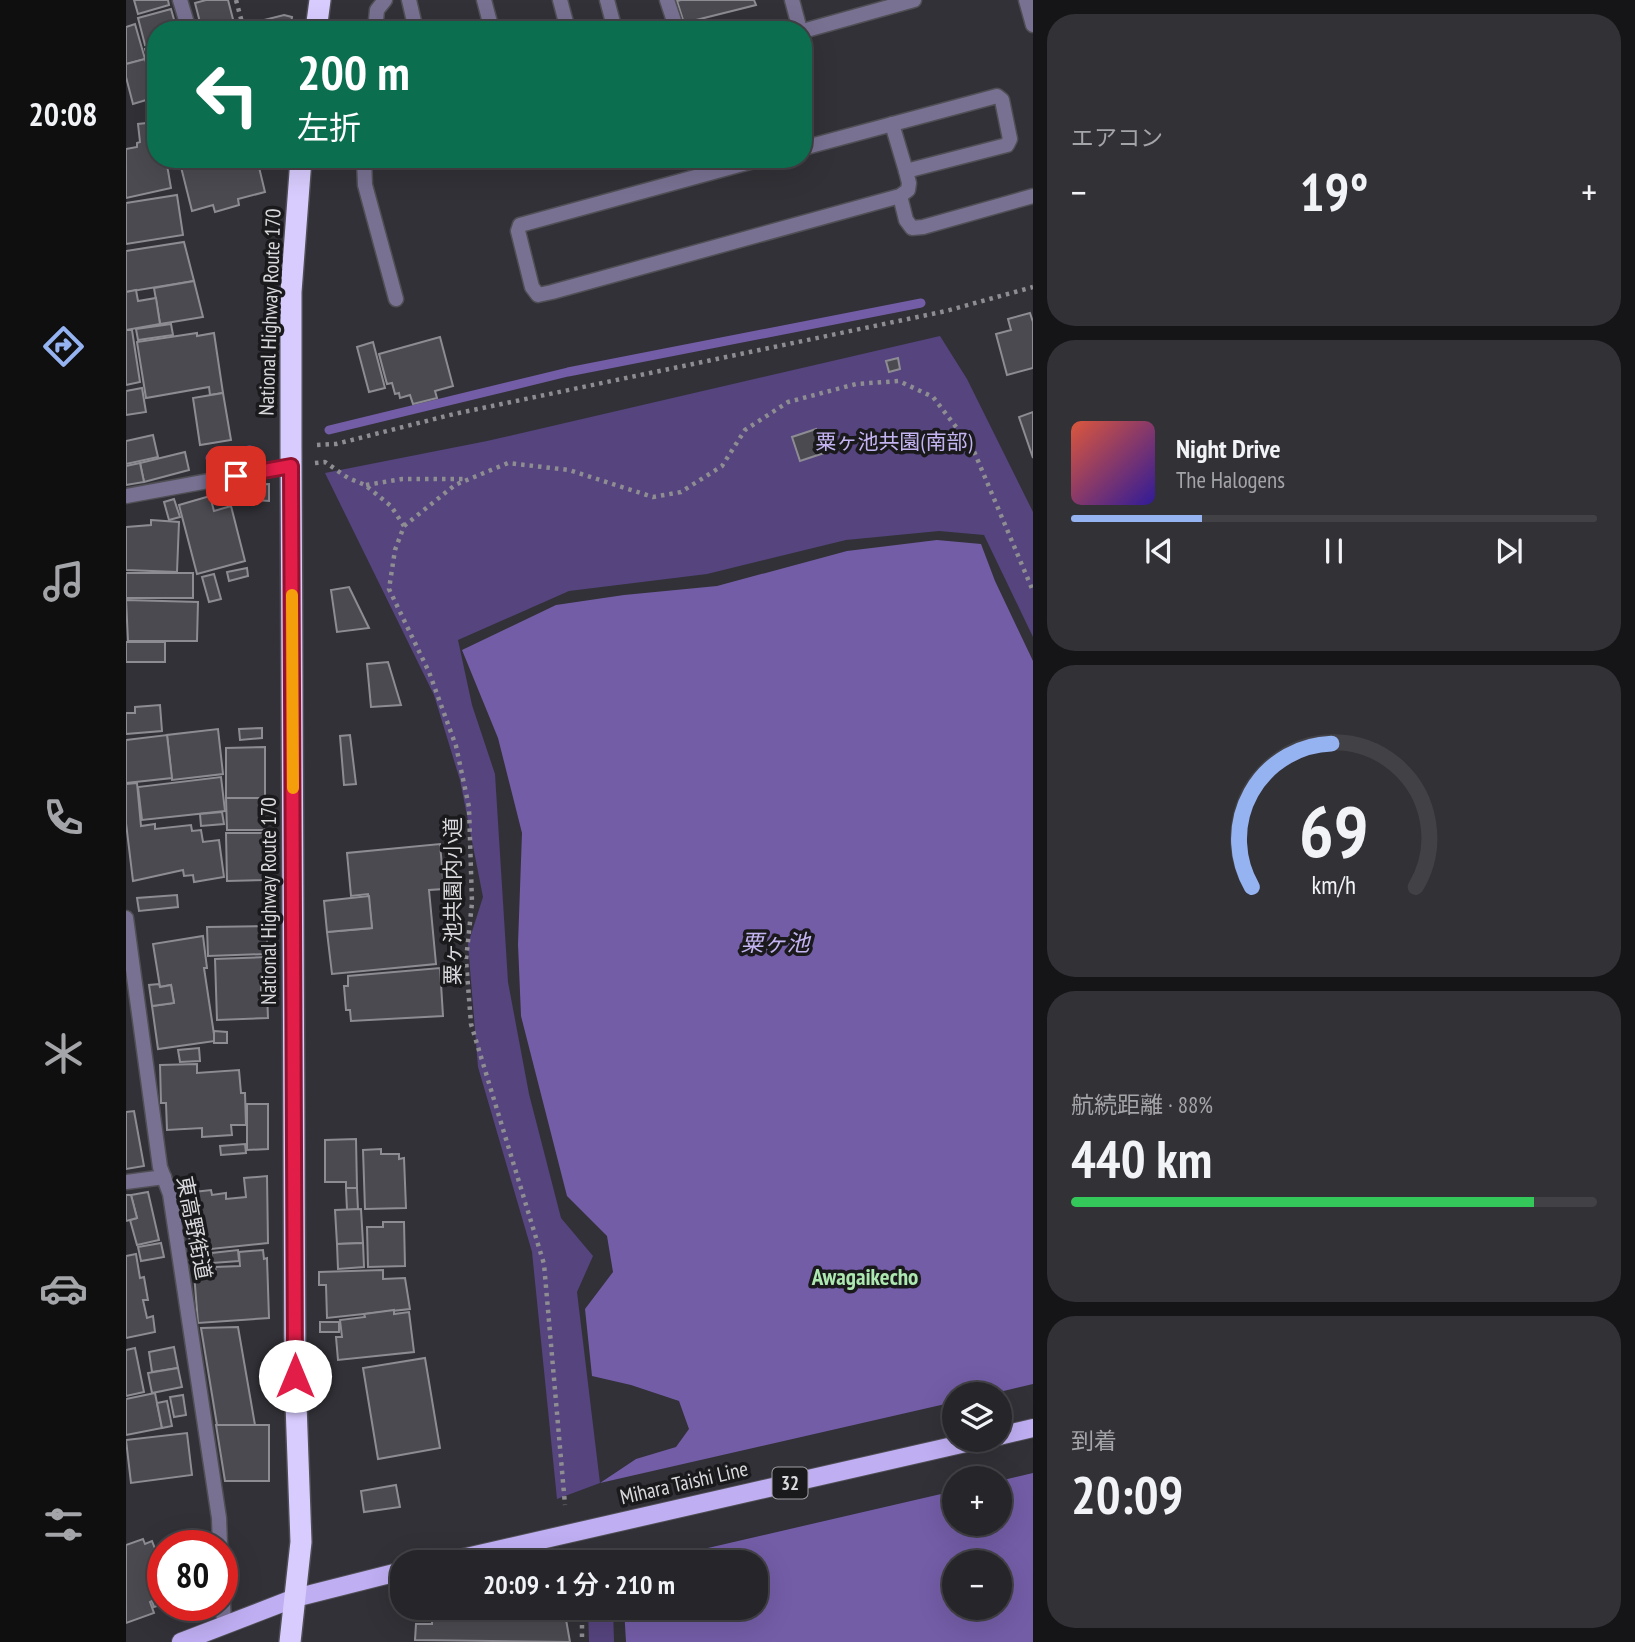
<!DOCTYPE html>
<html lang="ja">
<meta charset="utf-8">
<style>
:root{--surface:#262529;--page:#323135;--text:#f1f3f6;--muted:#a4a5a8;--line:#424246;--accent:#95b2f1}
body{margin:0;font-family:"PT Sans Narrow","Noto Sans JP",sans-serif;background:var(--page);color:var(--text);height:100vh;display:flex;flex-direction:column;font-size:26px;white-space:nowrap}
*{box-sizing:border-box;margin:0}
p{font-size:23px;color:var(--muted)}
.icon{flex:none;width:38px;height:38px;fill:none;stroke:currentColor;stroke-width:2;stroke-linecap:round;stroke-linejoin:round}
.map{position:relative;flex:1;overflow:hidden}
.panel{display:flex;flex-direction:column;gap:14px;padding:14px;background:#151417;width:602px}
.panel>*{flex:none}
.top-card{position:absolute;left:21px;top:21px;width:665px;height:147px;border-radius:28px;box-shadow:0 7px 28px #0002,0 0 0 2px var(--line);background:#0b6e4f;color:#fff;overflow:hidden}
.buttons{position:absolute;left:816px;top:1382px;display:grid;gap:14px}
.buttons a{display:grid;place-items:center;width:70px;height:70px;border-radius:50%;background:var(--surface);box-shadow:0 7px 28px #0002,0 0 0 2px var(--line);font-size:35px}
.speed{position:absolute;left:21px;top:1530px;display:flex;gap:14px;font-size:35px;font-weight:700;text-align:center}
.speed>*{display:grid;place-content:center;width:91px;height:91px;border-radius:50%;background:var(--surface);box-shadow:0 7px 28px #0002,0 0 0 2px var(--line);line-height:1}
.speed .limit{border:10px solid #d22;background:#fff;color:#111}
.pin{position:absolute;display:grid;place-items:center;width:60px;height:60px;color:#fff;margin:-30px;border-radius:14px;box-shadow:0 4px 10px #0006}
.me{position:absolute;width:77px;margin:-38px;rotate:0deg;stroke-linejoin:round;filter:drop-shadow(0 0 5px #0008)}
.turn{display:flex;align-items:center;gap:24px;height:147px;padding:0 35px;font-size:32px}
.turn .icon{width:91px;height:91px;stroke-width:2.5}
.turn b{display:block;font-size:49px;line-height:60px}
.big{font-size:52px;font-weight:600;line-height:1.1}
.panel .tile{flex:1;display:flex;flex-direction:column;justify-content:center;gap:10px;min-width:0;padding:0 24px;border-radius:28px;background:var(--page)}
.panel .dial{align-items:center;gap:0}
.dial svg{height:182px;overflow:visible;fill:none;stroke:var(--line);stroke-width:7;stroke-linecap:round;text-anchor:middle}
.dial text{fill:var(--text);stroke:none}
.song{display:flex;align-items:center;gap:21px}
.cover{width:84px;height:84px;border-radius:10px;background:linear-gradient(135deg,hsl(10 70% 55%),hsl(250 70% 35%))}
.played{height:7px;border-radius:4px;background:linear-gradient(90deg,var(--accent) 25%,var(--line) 25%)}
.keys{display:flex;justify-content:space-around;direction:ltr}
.heat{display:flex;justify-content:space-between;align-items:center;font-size:38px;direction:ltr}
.charge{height:10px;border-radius:5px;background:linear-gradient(90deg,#34c759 88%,var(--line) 0)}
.trip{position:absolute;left:264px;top:1550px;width:378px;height:70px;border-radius:28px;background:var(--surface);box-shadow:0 7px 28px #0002,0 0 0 2px var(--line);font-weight:600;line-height:70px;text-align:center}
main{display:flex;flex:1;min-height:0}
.dock{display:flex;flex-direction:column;width:126px;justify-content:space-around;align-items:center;background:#0f0f10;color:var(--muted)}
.dock .icon{width:49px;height:49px}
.dock .selected{color:var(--accent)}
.dock b{font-size:32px;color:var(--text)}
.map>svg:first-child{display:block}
</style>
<main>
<nav class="dock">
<b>20:08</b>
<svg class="icon selected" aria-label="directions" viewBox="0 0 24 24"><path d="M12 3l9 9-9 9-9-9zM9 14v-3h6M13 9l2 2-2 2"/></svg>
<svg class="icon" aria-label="music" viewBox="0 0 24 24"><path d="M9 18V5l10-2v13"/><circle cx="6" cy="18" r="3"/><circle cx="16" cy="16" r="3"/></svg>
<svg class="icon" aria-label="phone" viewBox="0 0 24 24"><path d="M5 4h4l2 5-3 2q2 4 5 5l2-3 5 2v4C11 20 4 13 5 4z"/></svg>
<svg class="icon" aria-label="climate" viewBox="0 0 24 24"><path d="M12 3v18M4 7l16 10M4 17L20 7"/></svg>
<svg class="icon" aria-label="car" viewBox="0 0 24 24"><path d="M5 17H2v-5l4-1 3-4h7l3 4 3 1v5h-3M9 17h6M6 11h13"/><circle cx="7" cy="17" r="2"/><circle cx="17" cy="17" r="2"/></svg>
<svg class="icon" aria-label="filters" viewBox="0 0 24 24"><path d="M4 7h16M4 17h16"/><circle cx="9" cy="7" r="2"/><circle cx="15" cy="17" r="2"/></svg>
</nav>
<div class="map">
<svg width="907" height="1642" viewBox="0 0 907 1642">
<rect width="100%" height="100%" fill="#323137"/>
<g fill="#55447e">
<polygon points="814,336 841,379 907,512 907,637 858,535 813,531 720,540 581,574 443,591 332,640 346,705 369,774 382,982 403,1094 435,1218 467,1256 451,1292 474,1483 431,1499 406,1252 352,1067 342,944 357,897 334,780 308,695 199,473 361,441"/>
<polygon points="462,1608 487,1608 488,1642 463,1642"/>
</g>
<g fill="#735da7" fill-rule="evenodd">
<polygon points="811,540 855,544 869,581 907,661 907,1384 861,1395 828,1395 828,1402 474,1483 510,1459 550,1447 563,1429 553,1401 505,1385 466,1376 459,1309 487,1272 481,1236 441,1196 395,1016 392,944 396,833 372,738 336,650 430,605 498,595 591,586 721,551"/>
<path d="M907 1473V1642H500L498 1608H630V1563H517L828 1491V1524H873V1481ZM828 1563H873V1608H828Z"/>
</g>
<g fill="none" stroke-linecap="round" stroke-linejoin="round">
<g stroke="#735da7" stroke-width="9">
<polyline points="203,430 442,372 795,303"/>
<polyline points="84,458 124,450"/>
</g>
</g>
<g fill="#4b4a50" stroke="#8e8c93" stroke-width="2">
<polygon points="8,0 42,0 43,5 12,14"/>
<polygon points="80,0 102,0 108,23 76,30 69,3"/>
<polygon points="555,0 628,0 630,5 558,23 551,1"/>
<polygon points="45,9 51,30 30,30 30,42 19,45 12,18"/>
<polygon points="158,15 166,17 164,30 123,30 122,24"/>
<polygon points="9,24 19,59 0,64 0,27"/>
<polygon points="30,46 30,74 27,75 19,49"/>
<polygon points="19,59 30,97 7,104 0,77 0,64"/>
<polygon points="30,122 30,159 40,159 45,188 0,198 0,149 11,147 11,143 14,142 12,124"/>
<polygon points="53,159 131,159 139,192 112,199 113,205 89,212 87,205 66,211"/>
<polygon points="51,195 57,235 0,244 0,203"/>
<polygon points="58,242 68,281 0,292 0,251"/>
<polygon points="68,281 77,317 34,324 28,288"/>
<polygon points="10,290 12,301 30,298 34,324 0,330 0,292"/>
<polygon points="904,313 907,322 907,368 881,375 870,334 885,330 882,319"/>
<polygon points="45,324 47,335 12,340 10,329"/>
<polygon points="0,330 6,330 14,382 0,385"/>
<polygon points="71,333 71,336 88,333 97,393 84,395 83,387 20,398 11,342"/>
<polygon points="314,337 327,386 309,391 311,398 287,404 284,395 274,398 273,393 269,394 266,383 261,384 253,354"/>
<polygon points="247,342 259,388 243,392 231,347"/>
<polygon points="772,358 774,369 763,372 760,361"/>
<polygon points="16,388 20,412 0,415 0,391"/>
<polygon points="97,393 105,440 74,445 67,398"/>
<polygon points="907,412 907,458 893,417"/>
<polygon points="690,429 698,453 674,461 666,437"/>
<polygon points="27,435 32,457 0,464 0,441"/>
<polygon points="59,452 63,470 18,482 14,463"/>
<polygon points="14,463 18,482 0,485 0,466"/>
<polygon points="143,484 143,501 110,499 111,485"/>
<polygon points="84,496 88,511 105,506 119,561 71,574 53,505"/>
<polygon points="48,499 54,517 43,520 38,502"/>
<polygon points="25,520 53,522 51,572 0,570 0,527 25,525"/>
<polygon points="121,568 122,576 103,581 101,572"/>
<rect x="0" y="573" width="67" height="25"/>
<polygon points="88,574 95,599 83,602 76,577"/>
<polygon points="223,587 243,628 211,632 205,590"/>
<polygon points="0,600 72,602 71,641 2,641"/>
<rect x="0" y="642" width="39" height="20"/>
<polygon points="262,662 275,705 245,707 241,664"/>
<polygon points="34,705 36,731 0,734 0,713 9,713 9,707"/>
<polygon points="136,728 136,738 114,740 113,729"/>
<polygon points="92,729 97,774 46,780 41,735"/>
<polygon points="41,735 46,778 0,783 0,740"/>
<polygon points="224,735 230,784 218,785 214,736"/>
<polygon points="139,747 139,798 100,798 100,748"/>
<polygon points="95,777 99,811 16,820 12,787"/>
<polygon points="11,783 15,826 29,824 29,829 65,825 66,831 75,830 77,842 93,840 98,877 68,882 67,875 58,876 57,870 7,881 0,823 0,784"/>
<polygon points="100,798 139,798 139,830 101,830"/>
<polygon points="96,812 98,824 75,826 74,814"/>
<polygon points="100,833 140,833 141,880 101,881"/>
<polygon points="314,844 318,889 303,890 310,964 206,974 201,932 246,928 242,894 225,896 221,853"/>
<polygon points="51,895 52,907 13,911 11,898"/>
<polygon points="243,896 246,928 201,932 198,901"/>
<polygon points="141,926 141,954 82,956 81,927"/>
<polygon points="77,936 81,968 78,968 89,1041 32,1049 26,1006 48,1003 45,985 34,987 27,944"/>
<polygon points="140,957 140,981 135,982 135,992 141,991 142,1018 91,1020 89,959"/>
<polygon points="314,968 317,1016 225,1021 224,1010 220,1010 218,986 222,986 222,976"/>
<polygon points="33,984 34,987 45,985 48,1003 26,1006 23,985"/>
<polygon points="88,1031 101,1032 101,1043 88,1043"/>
<polygon points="73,1048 74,1061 54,1062 52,1050"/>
<polygon points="71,1064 71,1073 113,1070 115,1093 119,1093 120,1125 105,1125 106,1135 76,1137 76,1128 41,1130 40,1103 35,1103 34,1065"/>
<polygon points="121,1104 142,1104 142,1149 121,1150"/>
<polygon points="8,1111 18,1166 0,1169 0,1112"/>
<polygon points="230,1139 231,1188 220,1188 220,1182 199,1182 199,1140"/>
<polygon points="119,1144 120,1153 95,1155 94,1146"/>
<polygon points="255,1149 255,1154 273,1154 273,1159 278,1158 280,1208 239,1209 237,1150"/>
<polygon points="141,1176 142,1243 66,1251 55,1201 60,1201 59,1193 85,1190 86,1195 100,1193 100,1199 120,1197 118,1178"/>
<polygon points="220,1188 231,1188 232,1209 221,1210"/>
<polygon points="22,1192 33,1240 11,1245 4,1220 11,1218 5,1195"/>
<polygon points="0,1195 5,1195 11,1218 0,1221"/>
<polygon points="235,1209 237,1243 211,1244 209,1210"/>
<polygon points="257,1222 278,1222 279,1266 242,1267 241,1227 257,1227"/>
<polygon points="35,1243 38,1257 15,1261 12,1247"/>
<polygon points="237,1243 238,1267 212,1269 211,1244"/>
<polygon points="112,1250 113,1261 86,1263 86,1253"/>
<polygon points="137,1250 138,1259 141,1258 143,1318 72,1323 68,1273 90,1272 89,1267 114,1266 113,1252"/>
<polygon points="10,1254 14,1278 18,1277 22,1300 17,1300 21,1318 27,1316 29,1332 0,1338 0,1256"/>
<polygon points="257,1270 257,1279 279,1278 284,1309 201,1318 200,1285 193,1285 193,1272"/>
<polygon points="268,1310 268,1314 283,1312 288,1352 212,1360 210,1337 216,1337 214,1320 239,1317 238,1314"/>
<rect x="194" y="1322" width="19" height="10"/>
<polygon points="112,1327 129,1425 91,1425 75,1328"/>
<polygon points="48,1347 52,1368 26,1372 23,1352"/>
<polygon points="9,1348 18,1392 0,1396 0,1350"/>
<polygon points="299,1358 314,1448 252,1459 237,1368"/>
<polygon points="52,1368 56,1387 26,1393 22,1373"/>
<polygon points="29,1393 36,1428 0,1435 0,1399"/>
<polygon points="57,1395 60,1415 48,1417 44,1397"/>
<polygon points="41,1401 46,1426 36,1428 31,1403"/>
<polygon points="90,1425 143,1425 143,1481 99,1481"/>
<polygon points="61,1433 66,1475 5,1483 0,1440"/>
<polygon points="270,1485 274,1507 238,1512 235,1491"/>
<polygon points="17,1539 19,1544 26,1541 37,1569 37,1604 28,1607 26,1601 24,1602 28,1613 0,1623 0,1545"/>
<polygon points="306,1608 438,1608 444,1642 289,1640 290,1624 306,1624"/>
</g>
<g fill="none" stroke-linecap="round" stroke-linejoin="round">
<g stroke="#504f55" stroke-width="17">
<g id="lane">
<polyline points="283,0 290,30"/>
<polyline points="358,0 366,30"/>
<polyline points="434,0 442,30"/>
<polyline points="481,0 489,30"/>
<polyline points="541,0 551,30"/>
<polyline points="666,0 674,30"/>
<polyline points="900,0 907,25"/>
<polyline points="249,30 251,10 259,0"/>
<polyline points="677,31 788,0"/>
<polyline points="766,124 780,171"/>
<polyline points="238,159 239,185 270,299"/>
<polyline points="635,159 394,225 392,231 406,287 412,295 426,292 774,196 782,190 783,183 780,171 881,145 884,139 876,100 871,96 677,148"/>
<polyline points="774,196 780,220 786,228 797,227 907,196"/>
</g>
</g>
<g stroke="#504f55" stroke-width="17">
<g id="street">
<polyline points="54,0 63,30"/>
<polyline points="0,496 165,466"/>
<polyline points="0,918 34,1167 44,1194 93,1518 94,1545"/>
<polyline points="0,1182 38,1177"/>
<polyline points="96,1585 98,1624"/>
</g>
</g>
<g stroke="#504f55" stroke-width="20">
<g id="primary">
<polyline points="873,1436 907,1428"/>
<polyline points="314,1563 853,1440"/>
<polyline points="55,1642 169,1598 276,1571"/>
</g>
</g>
<g stroke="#504f55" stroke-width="24">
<g id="highway">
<polyline points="190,30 194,0"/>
<polyline points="164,1642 175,1542 169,1376 165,448 165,292 175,159"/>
</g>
</g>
<g stroke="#8e8d92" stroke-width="4.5" stroke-dasharray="3.5 5" stroke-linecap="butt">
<polyline points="110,0 118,30"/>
<polyline points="191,445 210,444 328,414 820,311 907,287"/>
<polyline points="189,463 199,462 222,478 239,485 265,506 278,526 269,550 263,589 303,672 330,746 343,807 346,903 340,960 345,1024 418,1264 439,1505"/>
<polyline points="240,485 276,479 339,479"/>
<polyline points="278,526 329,485 382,463 443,470 527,497 555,492 596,466 619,430 662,402 730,384 773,381 807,397 847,449 907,591"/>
<polyline points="456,1608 456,1642"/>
</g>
<use href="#lane" stroke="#797192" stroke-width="14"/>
<use href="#street" stroke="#797192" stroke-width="14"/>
<use href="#primary" stroke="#bfaef2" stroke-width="18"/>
<use href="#highway" stroke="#d8ccfe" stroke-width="21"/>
</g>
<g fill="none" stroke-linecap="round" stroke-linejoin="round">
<g stroke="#92132f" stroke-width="18">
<polyline id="route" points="110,476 165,466 169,1376"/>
</g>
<use href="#route" stroke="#e11d48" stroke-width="12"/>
<polyline stroke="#f59e0b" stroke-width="12" points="166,595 167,788"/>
</g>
<g text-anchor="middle" stroke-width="7" stroke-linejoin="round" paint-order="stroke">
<rect fill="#1a191c" stroke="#a09fa2" stroke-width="2" x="646.5" y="1467.5" width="35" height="31" rx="5"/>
<g font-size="19" font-weight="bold" fill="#d9d8dc">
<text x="664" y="1490">32</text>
</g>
<g font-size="21" fill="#d9d8dc" stroke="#1a191c">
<text transform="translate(144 312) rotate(-88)" y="7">National Highway Route 170</text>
<text transform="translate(143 901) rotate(-90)" y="7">National Highway Route 170</text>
<text transform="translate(327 901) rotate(-90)" y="7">粟ヶ池共園内小道</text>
<text transform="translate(68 1228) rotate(79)" y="7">東高野街道</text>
<text transform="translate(558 1483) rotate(-13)" y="7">Mihara Taishi Line</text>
</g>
<g font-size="21" fill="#c4b4f1" stroke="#1a191c">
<text x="768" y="449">粟ヶ池共園(南部)</text>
</g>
<g font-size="23" font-style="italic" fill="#c4b4f2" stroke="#1a191c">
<text x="649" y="951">粟ヶ池</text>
</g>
<g font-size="23" font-weight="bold" fill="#ace8af" stroke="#1a191c">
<text x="739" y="1285">Awagaikecho</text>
</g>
</g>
</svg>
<div class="buttons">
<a><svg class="icon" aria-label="layers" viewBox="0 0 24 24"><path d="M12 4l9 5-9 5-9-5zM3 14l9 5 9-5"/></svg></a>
<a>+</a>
<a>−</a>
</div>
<div class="speed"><div class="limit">80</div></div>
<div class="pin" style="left:110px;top:476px;background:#d93025"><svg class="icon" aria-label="arrive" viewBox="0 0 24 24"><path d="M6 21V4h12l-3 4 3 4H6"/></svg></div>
<svg class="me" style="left:169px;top:1376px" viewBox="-20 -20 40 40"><circle r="19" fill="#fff"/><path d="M0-13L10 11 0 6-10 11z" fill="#e11d48"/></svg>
<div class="trip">20:09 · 1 分 · 210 m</div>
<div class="top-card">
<div class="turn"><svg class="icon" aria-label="left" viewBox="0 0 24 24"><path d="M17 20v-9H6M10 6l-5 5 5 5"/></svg><div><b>200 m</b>左折</div></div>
</div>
</div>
<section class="panel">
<div class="tile"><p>エアコン</p>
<div class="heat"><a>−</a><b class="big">19°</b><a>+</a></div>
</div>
<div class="tile">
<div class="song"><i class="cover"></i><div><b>Night Drive</b><p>The Halogens</p></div></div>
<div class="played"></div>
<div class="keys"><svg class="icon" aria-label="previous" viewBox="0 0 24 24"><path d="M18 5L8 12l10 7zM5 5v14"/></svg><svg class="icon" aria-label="pause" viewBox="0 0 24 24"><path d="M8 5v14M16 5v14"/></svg><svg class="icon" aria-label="next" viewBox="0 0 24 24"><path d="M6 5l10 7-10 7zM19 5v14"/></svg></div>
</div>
<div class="tile dial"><svg viewBox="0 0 100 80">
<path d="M14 69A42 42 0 1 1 86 69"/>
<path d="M14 69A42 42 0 0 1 49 6" stroke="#95b2f1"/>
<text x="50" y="56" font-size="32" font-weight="700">69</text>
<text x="50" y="72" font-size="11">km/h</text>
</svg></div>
<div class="tile"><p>航続距離 · 88%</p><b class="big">440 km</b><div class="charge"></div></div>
<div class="tile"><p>到着</p><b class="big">20:09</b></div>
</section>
</main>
